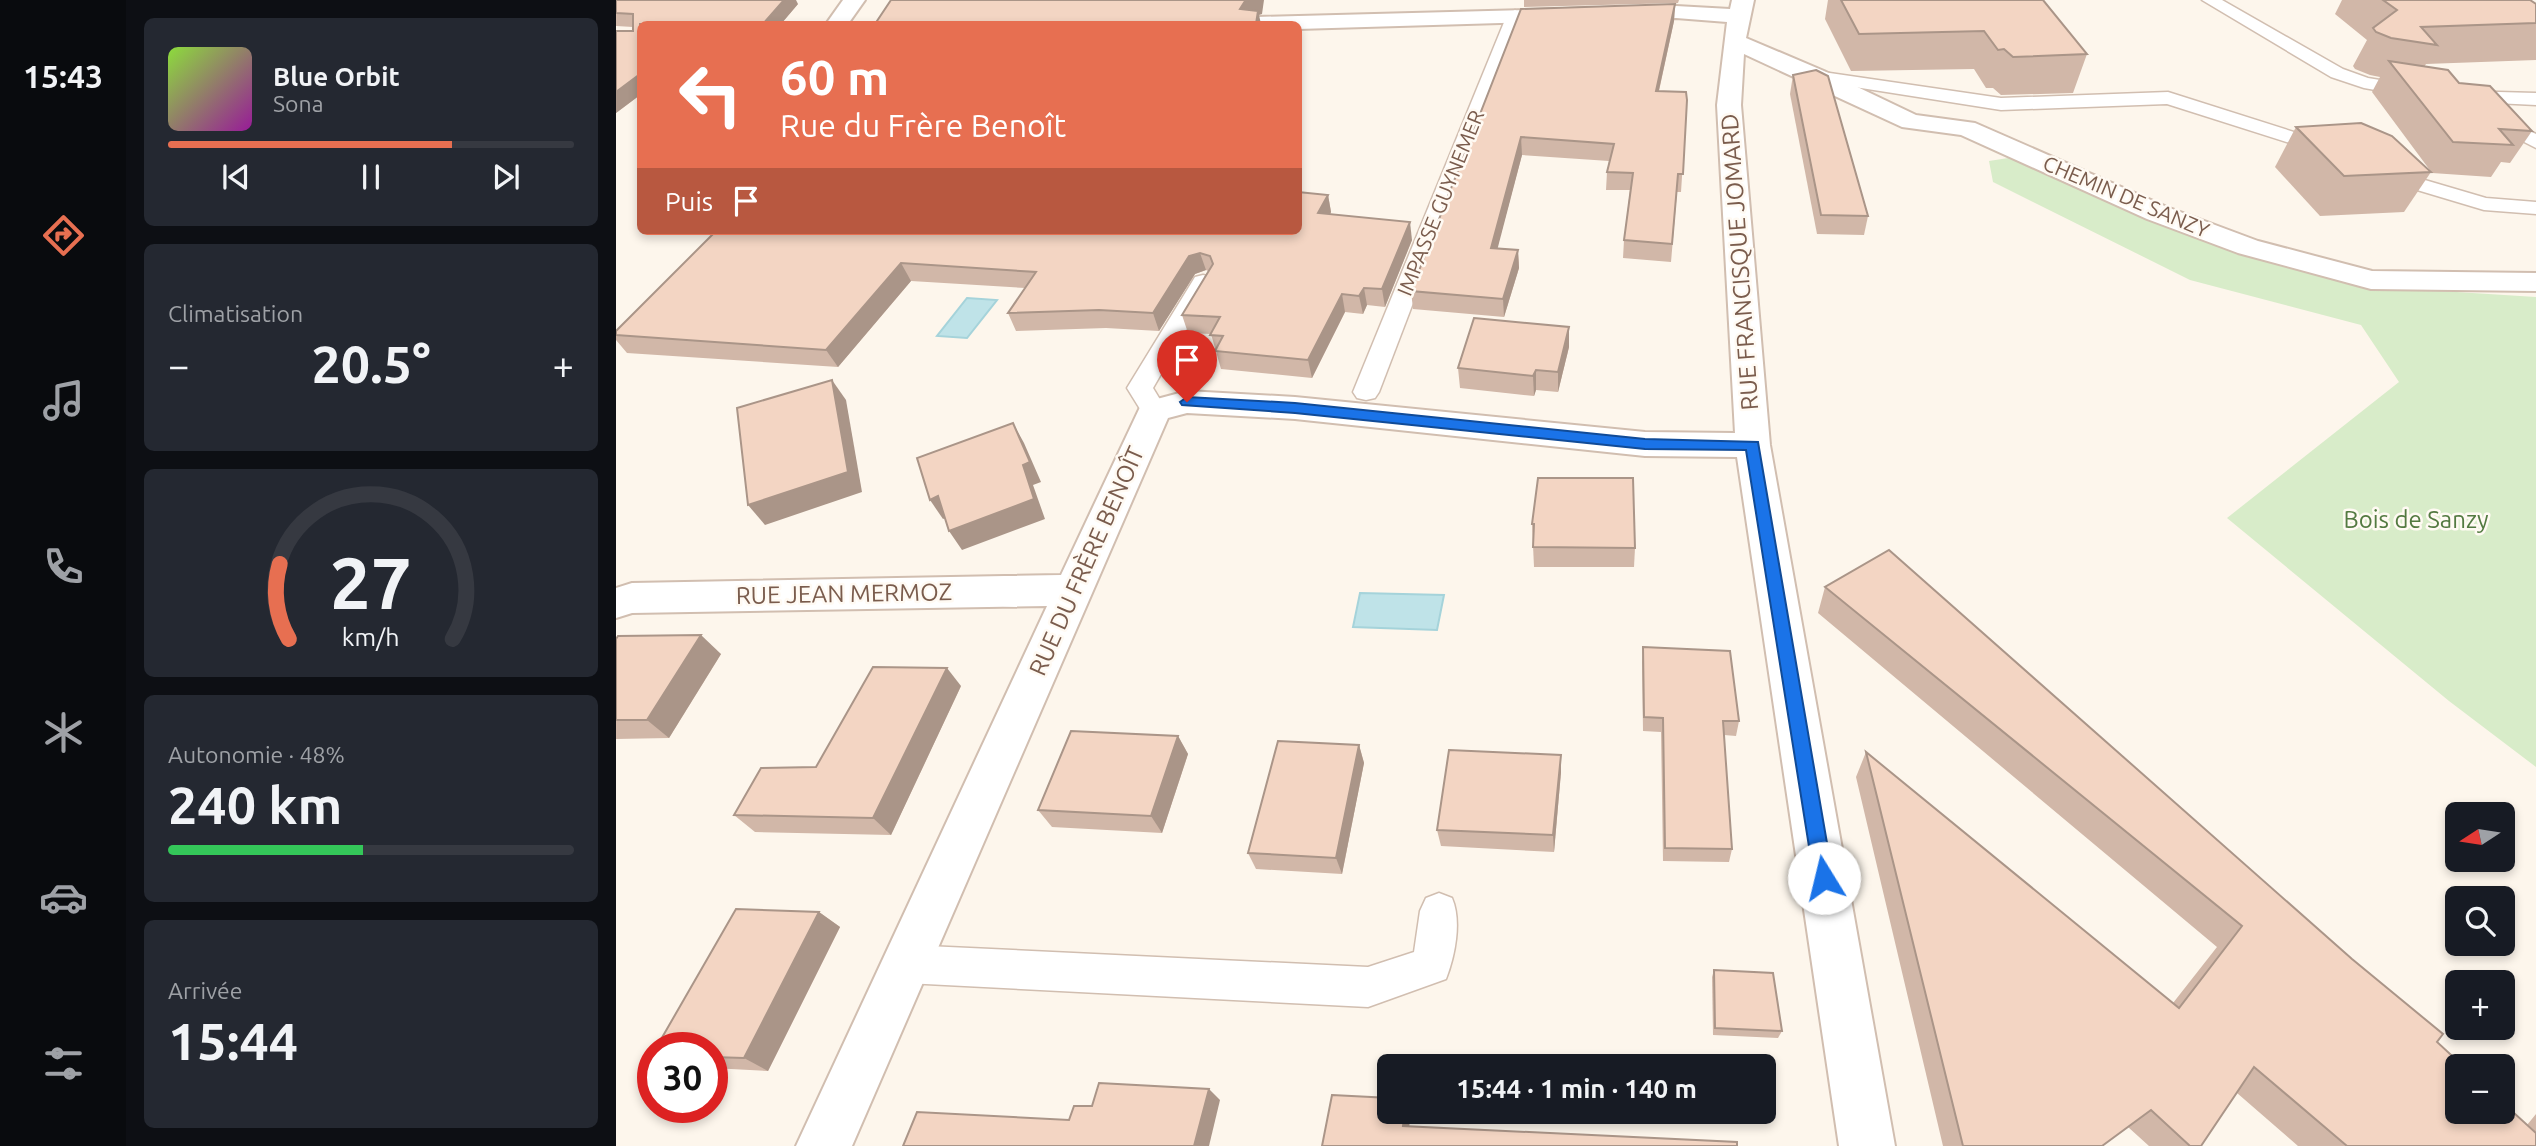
<!DOCTYPE html>
<html lang="fr">
<meta charset="utf-8">
<style>
:root{--surface:#171b24;--page:#242831;--text:#f1f3f6;--muted:#9ea1a6;--line:#363941;--accent:#e76f51}
body{margin:0;font-family:Ubuntu,sans-serif;background:var(--page);color:var(--text);height:100vh;display:flex;flex-direction:column;font-size:26px;white-space:nowrap}
*{box-sizing:border-box;margin:0}
p{font-size:23px;color:var(--muted)}
.icon{flex:none;width:38px;height:38px;fill:none;stroke:currentColor;stroke-width:2;stroke-linecap:round;stroke-linejoin:round}
.map{position:relative;flex:1;overflow:hidden}
.panel{display:flex;flex-direction:column;gap:18px;padding:18px;background:#0d0f14;width:490px}
.panel>*{flex:none}
.guide{position:absolute;left:21px;top:21px;width:665px;height:214px;border-radius:10px;box-shadow:0 4px 10px #0003;background:#e76f51;color:#fff;overflow:hidden}
.needle{width:46px;rotate:258deg}
.tools{position:absolute;left:1829px;top:802px;display:grid;gap:14px}
.tools a{display:grid;place-items:center;width:70px;height:70px;border-radius:10px;background:var(--surface);box-shadow:0 4px 10px #0003;font-size:35px}
.speed{position:absolute;left:21px;top:1032px;display:flex;gap:14px;font-size:35px;font-weight:700;text-align:center}
.speed>*{display:grid;place-content:center;width:91px;height:91px;border-radius:50%;background:var(--surface);box-shadow:0 4px 10px #0003;line-height:1}
.speed .limit{border:10px solid #d22;background:#fff;color:#111}
.pin{position:absolute;display:grid;place-items:center;width:60px;height:60px;color:#fff;margin:-72px -30px;border-radius:50% 50% 50% 0;rotate:-45deg;box-shadow:0 0 7px #0007}
.pin .icon{rotate:45deg}
.me{position:absolute;width:77px;margin:-38px;rotate:351deg;stroke-linejoin:round;filter:drop-shadow(0 0 5px #0008)}
.turn{display:flex;align-items:center;gap:24px;height:147px;padding:0 28px;font-size:32px}
.turn .icon{width:91px;height:91px;stroke-width:2.5}
.turn b{display:block;font-size:49px;line-height:60px}
.then{display:flex;align-items:center;height:66px;padding:0 28px;background:#0003;gap:14px;font-size:26px}
.big{font-size:52px;font-weight:700;line-height:1.1}
.panel .widget{flex:1;display:flex;flex-direction:column;justify-content:center;gap:10px;min-width:0;padding:0 24px;border-radius:10px;background:var(--page)}
.panel .dial{align-items:center;gap:0}
.dial svg{height:182px;overflow:visible;fill:none;stroke:var(--line);stroke-width:7;stroke-linecap:round;text-anchor:middle}
.dial text{fill:var(--text);stroke:none}
.song{display:flex;align-items:center;gap:21px}
.cover{width:84px;height:84px;border-radius:10px;background:linear-gradient(135deg,hsl(90 70% 55%),hsl(300 70% 35%))}
.played{height:7px;border-radius:4px;background:linear-gradient(90deg,var(--accent) 70%,var(--line) 70%)}
.keys{display:flex;justify-content:space-around;direction:ltr}
.heat{display:flex;justify-content:space-between;align-items:center;font-size:38px;direction:ltr}
.charge{height:10px;border-radius:5px;background:linear-gradient(90deg,#34c759 48%,var(--line) 0)}
.trip{position:absolute;left:761px;top:1054px;width:399px;height:70px;border-radius:10px;background:var(--surface);box-shadow:0 4px 10px #0003;font-weight:700;line-height:70px;text-align:center}
main{display:flex;flex:1;min-height:0}
.tab-bar{display:flex;flex-direction:column;width:126px;justify-content:space-around;align-items:center;background:#090b0e;color:var(--muted)}
.tab-bar .icon{width:49px;height:49px}
.tab-bar .current{color:var(--accent)}
.tab-bar b{font-size:32px;color:var(--text)}
.map>svg:first-child{display:block}
</style>
<main>
<nav class="tab-bar">
<b>15:43</b>
<svg class="icon current" aria-label="directions" viewBox="0 0 24 24"><path d="M12 3l9 9-9 9-9-9zM9 14v-3h6M13 9l2 2-2 2"/></svg>
<svg class="icon" aria-label="music" viewBox="0 0 24 24"><path d="M9 18V5l10-2v13"/><circle cx="6" cy="18" r="3"/><circle cx="16" cy="16" r="3"/></svg>
<svg class="icon" aria-label="phone" viewBox="0 0 24 24"><path d="M5 4h4l2 5-3 2q2 4 5 5l2-3 5 2v4C11 20 4 13 5 4z"/></svg>
<svg class="icon" aria-label="climate" viewBox="0 0 24 24"><path d="M12 3v18M4 7l16 10M4 17L20 7"/></svg>
<svg class="icon" aria-label="car" viewBox="0 0 24 24"><path d="M5 17H2v-5l4-1 3-4h7l3 4 3 1v5h-3M9 17h6M6 11h13"/><circle cx="7" cy="17" r="2"/><circle cx="17" cy="17" r="2"/></svg>
<svg class="icon" aria-label="filters" viewBox="0 0 24 24"><path d="M4 7h16M4 17h16"/><circle cx="9" cy="7" r="2"/><circle cx="15" cy="17" r="2"/></svg>
</nav>
<section class="panel">
<div class="widget">
<div class="song"><i class="cover"></i><div><b>Blue Orbit</b><p>Sona</p></div></div>
<div class="played"></div>
<div class="keys"><svg class="icon" aria-label="previous" viewBox="0 0 24 24"><path d="M18 5L8 12l10 7zM5 5v14"/></svg><svg class="icon" aria-label="pause" viewBox="0 0 24 24"><path d="M8 5v14M16 5v14"/></svg><svg class="icon" aria-label="next" viewBox="0 0 24 24"><path d="M6 5l10 7-10 7zM19 5v14"/></svg></div>
</div>
<div class="widget"><p>Climatisation</p>
<div class="heat"><a>−</a><b class="big">20.5°</b><a>+</a></div>
</div>
<div class="widget dial"><svg viewBox="0 0 100 80">
<path d="M14 69A42 42 0 1 1 86 69"/>
<path d="M14 69A42 42 0 0 1 10 36" stroke="#e76f51"/>
<text x="50" y="56" font-size="32" font-weight="700">27</text>
<text x="50" y="72" font-size="11">km/h</text>
</svg></div>
<div class="widget"><p>Autonomie · 48%</p><b class="big">240 km</b><div class="charge"></div></div>
<div class="widget"><p>Arrivée</p><b class="big">15:44</b></div>
</section>
<div class="map">
<svg width="1920" height="1146" viewBox="0 0 1920 1146">
<rect width="100%" height="100%" fill="#fdf6ec"/>
<polygon fill="#d8ecc9" points="1405,156 1761,287 1920,297 1920,767 1833,701 1611,518 1783,382 1745,325 1574,280 1377,182 1373,161"/>
<g fill="#bfe3e8" stroke="#a5d3da" stroke-width="2">
<polygon points="351,298 381,300 351,338 321,336"/>
<polygon points="744,593 828,595 821,630 737,627"/>
</g>
<g fill="none" stroke-linecap="round" stroke-linejoin="round">
<g stroke="#d1beb0" stroke-width="3">
<g id="lane">
<polygon points="1586,0 1606,0 1727,69 1752,78 1806,87 1808,91 1799,97 1748,88 1715,77"/>
<polygon points="899,10 907,15 763,392 759,398 750,400 741,398 737,392 891,15"/>
<polygon points="1200,71 1385,98 1552,92 1719,145 1722,149 1719,153 1705,153 1551,104 1385,110 1194,80 1191,76"/>
<polygon points="1845,91 1920,93 1920,105 1838,101 1836,97 1838,93"/>
<polygon points="1878,113 1920,134 1920,148 1871,123 1868,119 1871,115"/>
<polygon points="1768,168 1870,198 1920,202 1920,214 1868,210 1761,178 1758,174 1761,170"/>
<polygon points="587,275 595,277 598,282 537,388 551,411 547,417 538,420 529,417 511,388 576,282 579,277"/>
<path d="M823 893 836 898C846 921 839 956 830 979L752 1007 290 983 276 978 271 964 276 950 290 945 752 967 798 952 804 911 810 898Z"/>
</g>
</g>
<g stroke="#d1beb0" stroke-width="4">
<g id="street">
<polygon points="227,0 249,0 232,24 210,24"/>
<polygon points="1116,0 1138,0 1130,38 1208,71 1300,115 1359,123 1551,207 1642,241 1756,271 1920,273 1920,291 1755,289 1622,253 1531,219 1345,135 1286,127 1128,54 1125,105 1154,445 1279,1146 1223,1146 1121,457 1029,456 679,419 571,413 552,418 236,1146 180,1146 431,606 16,613 0,618 0,588 16,583 445,575 526,403 571,391 679,397 1029,432 1119,433 1101,105 1111,22 1060,18 682,29 682,24 630,24 633,19 641,17 1060,6 1114,9"/>
</g>
</g>
<use href="#lane" fill="#fff" fill-rule="evenodd"/>
<use href="#street" fill="#fff" fill-rule="evenodd"/>
</g>
<g fill="#d1b7a8">
<polygon points="0,0 182,4 165,24 24,24 24,95 0,113 0,31 17,31 17,27 0,26"/>
<polygon points="908,0 1063,0 1062,3 908,7"/>
<polygon points="1212,0 1427,0 1471,54 1457,93 1385,95 1377,88 1370,88 1358,69 1235,71 1209,19"/>
<polygon points="1726,0 1914,0 1920,4 1920,60 1810,64 1808,67 1843,83 1916,131 1894,163 1885,162 1875,177 1816,173 1756,92 1764,77 1754,75 1739,69 1737,66 1751,40 1719,14"/>
<polygon points="1059,4 1058,21 1043,91 1071,100 1065,192 1061,192 1055,262 1007,258 1008,240 1014,190 990,190 991,172 993,161 906,155 881,248 902,250 903,268 888,317 797,309 795,291 905,9"/>
<polygon points="1177,75 1252,216 1248,235 1201,234 1174,94"/>
<polygon points="1680,127 1815,172 1788,212 1704,216 1659,167"/>
<polygon points="712,195 715,212 714,215 796,240 769,307 751,305 747,314 729,312 696,378 605,369 595,334 572,333 566,315 592,271 590,270 579,274 543,331 490,328 400,331 392,313 409,288 295,281 222,367 11,353 0,340 0,335 100,231 496,234"/>
<polygon points="953,347 942,392 920,390 918,396 844,388 842,368"/>
<polygon points="916,524 1019,548 1018,567 918,567"/>
<polygon points="1209,587 1821,1042 1911,1125 1920,1114 1920,1146 1682,1146 1621,1093 1585,1146 1533,1146 1512,1127 1486,1146 1327,1146 1240,777 1250,752 1557,1003 1601,947 1202,613"/>
<polygon points="0,639 105,654 53,738 0,739"/>
<polygon points="1027,647 1123,721 1120,736 1108,735 1116,849 1113,862 1047,861 1045,732 1027,731 1026,662"/>
<polygon points="345,686 275,835 139,832 118,815"/>
<polygon points="562,736 572,754 546,833 436,827 422,810"/>
<polygon points="743,745 748,763 726,874 640,869 632,853"/>
<polygon points="945,772 938,852 825,846 821,830"/>
<polygon points="203,912 224,927 152,1071 96,1068 96,1048"/>
<polygon points="1098,970 1166,1031 1162,1038 1097,1035 1096,977"/>
</g>
<g fill="#aa9588">
<polygon points="168,0 180,0 182,4 165,24 147,24"/>
<polygon points="633,0 648,0 646,14 643,15 645,24 640,24 624,9 629,1"/>
<polygon points="1059,4 1058,21 1039,108 1040,91"/>
<polygon points="24,74 24,95 0,113 0,92"/>
<polygon points="905,137 906,155 877,266 875,248"/>
<polygon points="712,195 715,212 705,231 702,213"/>
<polygon points="794,222 796,240 769,307 766,289"/>
<polygon points="902,250 903,268 888,317 887,299"/>
<polygon points="584,253 590,270 579,274 543,331 537,313 573,256"/>
<polygon points="285,263 295,281 222,367 210,350"/>
<polygon points="748,288 751,305 747,314 743,296"/>
<polygon points="726,294 729,312 696,378 692,360"/>
<polygon points="953,327 953,347 942,392 942,372"/>
<polygon points="920,370 920,390 918,396 917,376"/>
<polygon points="216,380 230,400 246,492 149,525 132,505"/>
<polygon points="397,423 408,443 425,482 417,485 429,519 346,550 333,531 407,465"/>
<polygon points="322,496 335,516 327,519 314,500"/>
<polygon points="85,635 105,654 53,738 31,720"/>
<polygon points="331,668 345,686 275,835 257,818"/>
<polygon points="562,736 572,754 546,833 535,816"/>
<polygon points="743,745 748,763 726,874 720,858"/>
<polygon points="945,755 945,772 938,852 937,835"/>
<polygon points="203,912 224,927 152,1071 128,1058"/>
<polygon points="593,1089 604,1100 593,1146 578,1146"/>
<polygon points="789,1111 795,1111 792,1137 787,1126"/>
</g>
<g fill="#f3d5c3" stroke="#aa9588" stroke-width="2">
<polygon points="0,0 168,0 147,24 24,24 24,74 0,92 0,31 17,31 17,14 0,13"/>
<polygon points="275,0 633,0 629,1 624,9 642,11 640,24 259,24"/>
<polygon points="1225,0 1427,0 1471,54 1397,57 1388,49 1382,50 1368,31 1243,34"/>
<polygon points="1767,0 1914,0 1920,4 1920,23 1805,27 1821,45 1775,38 1760,32 1757,28 1781,10"/>
<polygon points="1059,4 1040,91 1070,92 1071,100 1067,174 1062,174 1056,244 1008,240 1017,173 991,172 998,144 905,137 875,248 902,250 887,299 795,291 905,9"/>
<polygon points="1773,61 1832,70 1843,83 1874,86 1916,131 1883,129 1897,145 1837,142"/>
<polygon points="1200,70 1212,76 1252,216 1205,215 1177,75"/>
<polygon points="1745,123 1776,136 1815,172 1728,176 1680,127"/>
<polygon points="682,192 712,195 702,213 794,222 766,289 748,288 743,296 726,294 692,360 599,351 607,336 594,335 604,317 566,315 597,264 594,256 584,253 573,256 537,313 483,310 392,313 420,272 285,263 210,350 0,335 0,331 100,231 456,231 496,234 498,231 682,231"/>
<polygon points="858,318 953,327 942,372 920,370 917,376 842,368"/>
<polygon points="216,380 232,472 132,505 121,408"/>
<polygon points="397,423 414,462 407,465 418,499 333,531 322,496 314,500 301,458"/>
<polygon points="922,478 1017,478 1019,548 917,547 918,524 916,524"/>
<polygon points="1273,550 1736,959 1827,1034 1821,1042 1847,1066 1841,1066 1841,1111 1886,1111 1886,1102 1920,1133 1920,1146 1731,1146 1638,1067 1585,1146 1574,1146 1535,1110 1486,1146 1347,1146 1250,752 1563,1008 1626,926 1209,587"/>
<polygon points="85,635 31,720 0,720 0,639 2,636"/>
<polygon points="1027,647 1114,651 1123,721 1107,721 1116,849 1049,848 1047,718 1028,717"/>
<polygon points="257,667 331,668 257,818 118,815 145,768 200,767"/>
<polygon points="455,731 562,736 535,816 422,810"/>
<polygon points="662,741 743,745 720,858 632,853"/>
<polygon points="833,750 945,755 937,835 821,830"/>
<polygon points="120,909 203,912 128,1058 96,1057 96,1048 40,1048"/>
<polygon points="1098,970 1157,973 1166,1031 1099,1028"/>
<polygon points="483,1083 593,1089 578,1146 287,1146 301,1112 453,1120 458,1106 476,1106"/>
<polygon points="716,1095 774,1098 774,1111 789,1111 787,1126 1121,1142 1121,1146 706,1146"/>
</g>
<polygon fill="#1a73e8" stroke="#114b97" stroke-width="2" points="571,397 679,403 1029,439 1142,442 1217,878 1214,885 1208,888 1201,885 1198,878 1130,450 1029,449 679,413 566,405 564,402"/>
<g text-anchor="middle" stroke-width="5" stroke-linejoin="round" paint-order="stroke">
<g font-size="21" fill="#7a5c4d" stroke="#fffaf3">
<text transform="translate(1510 197) rotate(23)" y="7">CHEMIN DE SANZY</text>
<text transform="translate(825 203) rotate(-68)" y="7">IMPASSE GUYNEMER</text>
</g>
<g font-size="24" fill="#7a5c4d" stroke="#fffaf3">
<text transform="translate(1124 262) rotate(-94)" y="8">RUE FRANCISQUE JOMARD</text>
<text transform="translate(471 561) rotate(-66)" y="8">RUE DU FRÈRE BENOÎT</text>
<text transform="translate(228 594) rotate(-1)" y="8">RUE JEAN MERMOZ</text>
</g>
<g font-size="24" fill="#537a41" stroke="#fffaf3">
<text x="1800" y="528">Bois de Sanzy</text>
</g>
</g>
</svg>
<div class="tools">
<a><svg class="needle" viewBox="-14 -14 28 28"><path d="M0-13l5 13h-10z" fill="#e53935"/><path d="M0 13l5-13h-10z" fill="#9ea1a6"/></svg></a>
<a><svg class="icon" aria-label="search" viewBox="0 0 24 24"><circle cx="10" cy="10" r="6"/><path d="M15 15l6 6"/></svg></a>
<a>+</a>
<a>−</a>
</div>
<div class="speed"><div class="limit">30</div></div>
<div class="pin" style="left:571px;top:402px;background:#d93025"><svg class="icon" aria-label="arrive" viewBox="0 0 24 24"><path d="M6 21V4h12l-3 4 3 4H6"/></svg></div>
<svg class="me" style="left:1208px;top:878px" viewBox="-20 -20 40 40"><circle r="19" fill="#fff"/><path d="M0-13L10 11 0 6-10 11z" fill="#1a73e8"/></svg>
<div class="trip">15:44 · 1 min · 140 m</div>
<div class="guide">
<div class="turn"><svg class="icon" aria-label="left" viewBox="0 0 24 24"><path d="M17 20v-9H6M10 6l-5 5 5 5"/></svg><div><b>60 m</b>Rue du Frère Benoît</div></div>
<div class="then">Puis<svg class="icon" aria-label="arrive" viewBox="0 0 24 24"><path d="M6 21V4h12l-3 4 3 4H6"/></svg></div>
</div>
</div>
</main>
